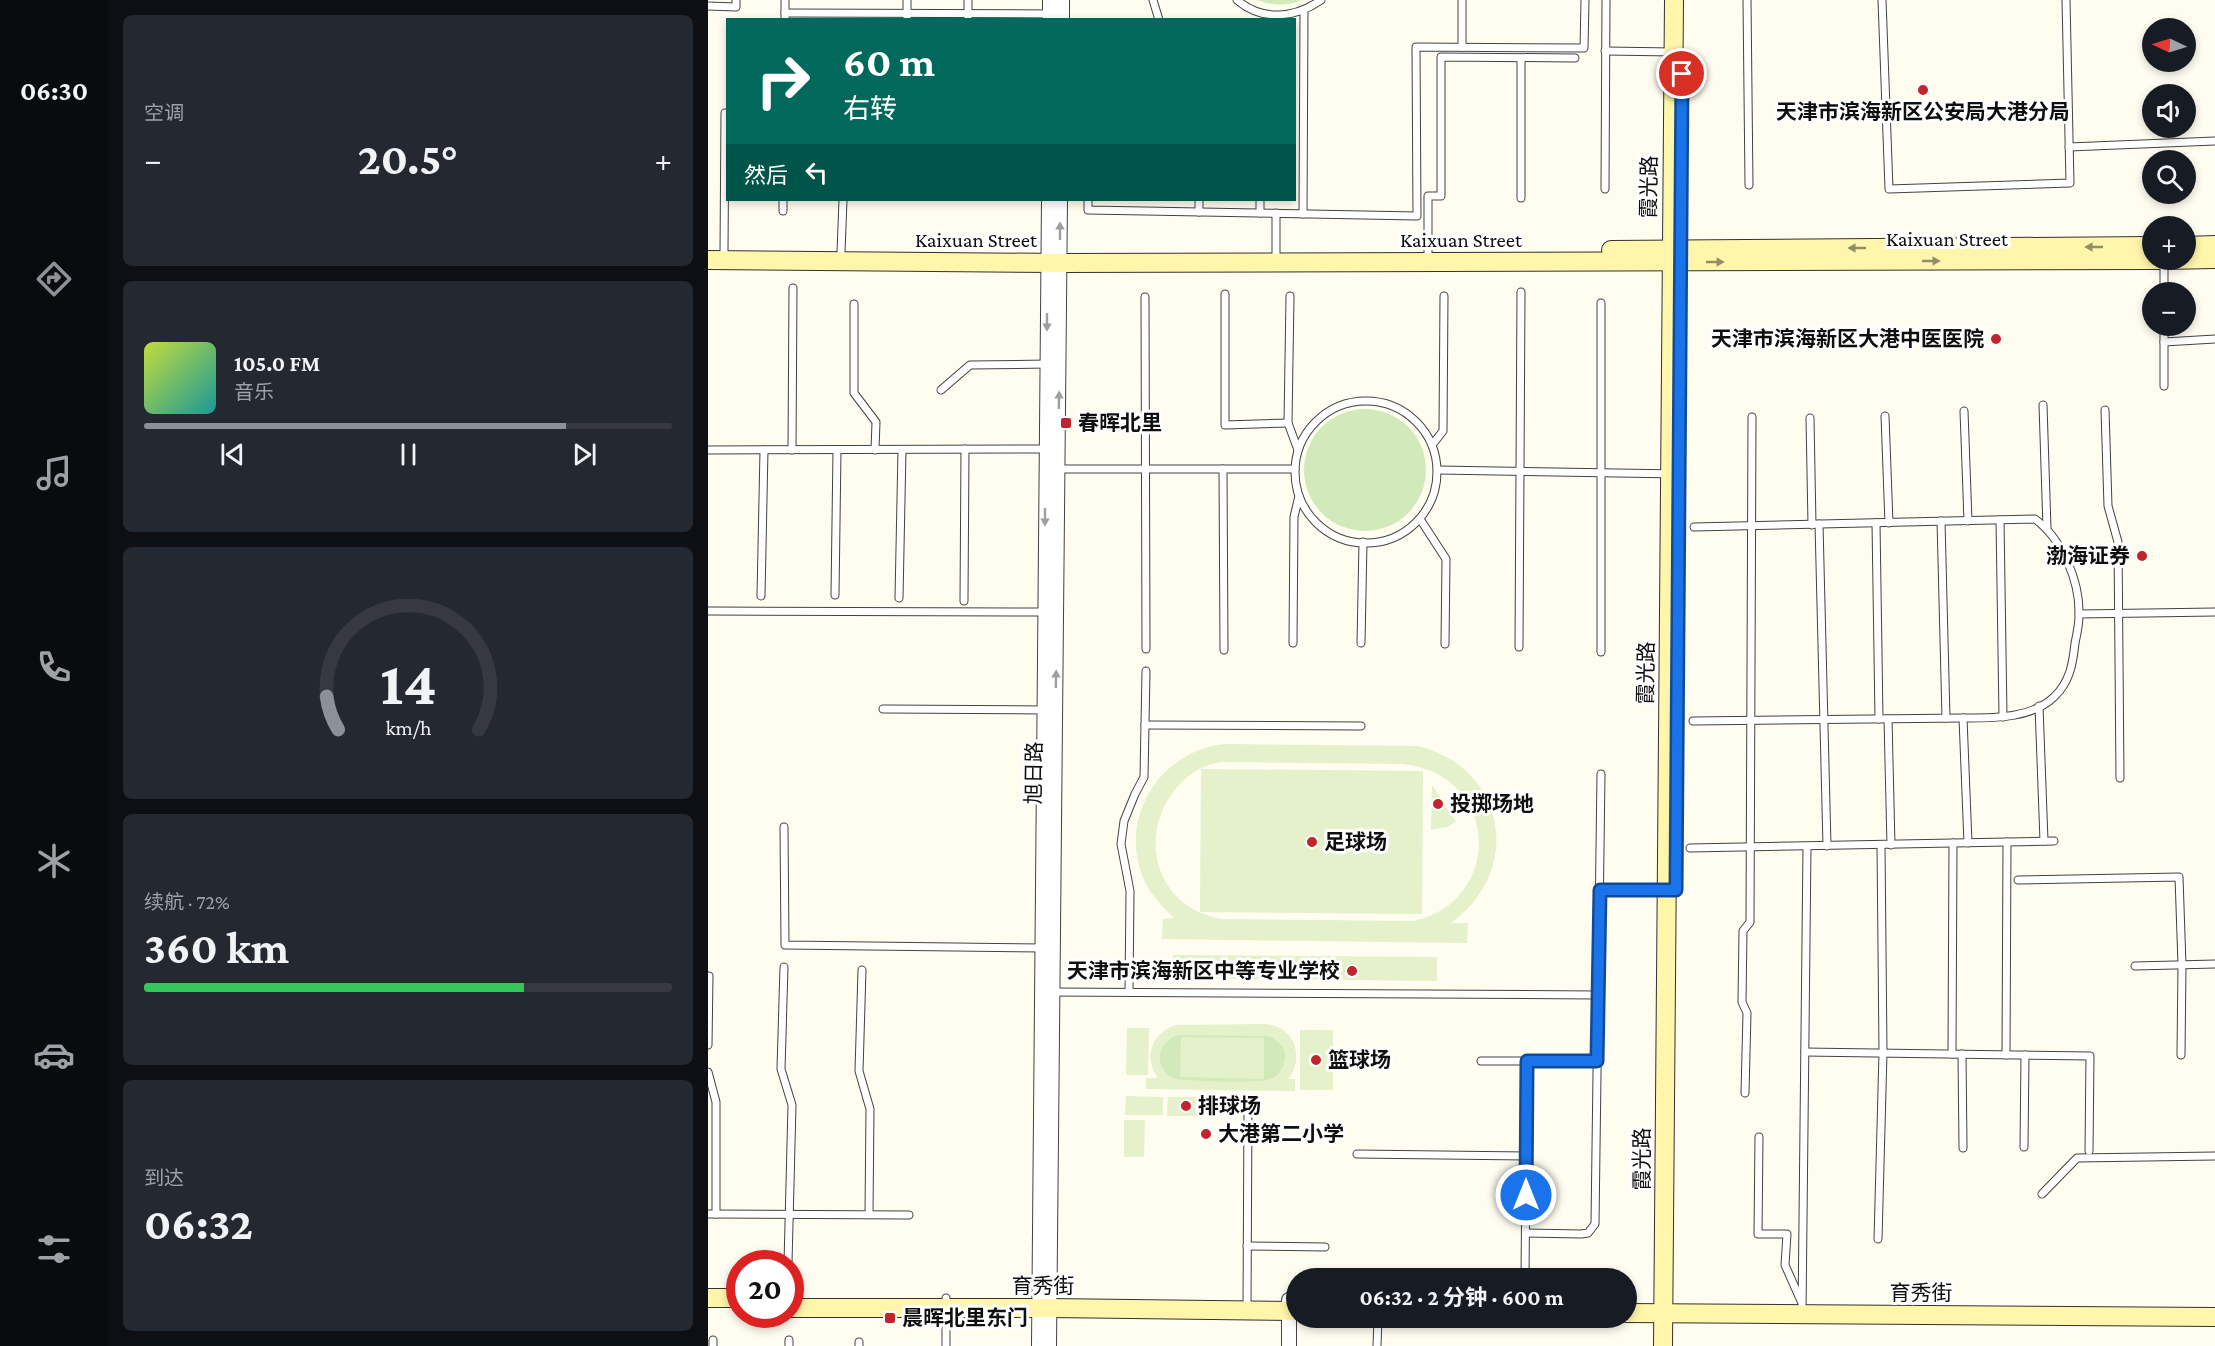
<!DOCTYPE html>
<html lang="zh">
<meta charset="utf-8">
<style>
:root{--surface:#171b24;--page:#242831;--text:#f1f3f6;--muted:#9ea1a6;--line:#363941;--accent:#8c9099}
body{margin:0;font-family:"Crimson Pro","Noto Sans SC",serif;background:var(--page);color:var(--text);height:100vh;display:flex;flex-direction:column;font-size:22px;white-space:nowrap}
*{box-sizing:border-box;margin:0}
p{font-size:20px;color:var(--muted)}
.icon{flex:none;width:33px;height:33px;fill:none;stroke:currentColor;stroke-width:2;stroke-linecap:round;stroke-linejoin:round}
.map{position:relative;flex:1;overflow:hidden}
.sheet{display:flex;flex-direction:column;gap:15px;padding:15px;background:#0d0f14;width:600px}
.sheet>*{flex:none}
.banner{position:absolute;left:18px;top:18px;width:570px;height:183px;border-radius:0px;box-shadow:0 3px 9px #0003;background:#00695c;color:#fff;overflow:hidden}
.needle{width:39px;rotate:274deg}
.fabs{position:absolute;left:1434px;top:18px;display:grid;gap:12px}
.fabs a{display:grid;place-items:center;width:54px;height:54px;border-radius:50%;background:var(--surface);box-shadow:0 3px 9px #0003;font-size:30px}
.speed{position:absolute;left:18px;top:1250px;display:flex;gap:12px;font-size:30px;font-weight:700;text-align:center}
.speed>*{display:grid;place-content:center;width:78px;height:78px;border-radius:50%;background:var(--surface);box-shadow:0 3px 9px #0003;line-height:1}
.speed .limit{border:9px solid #d22;background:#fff;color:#111}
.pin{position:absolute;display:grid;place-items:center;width:51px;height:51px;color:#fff;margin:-26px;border:3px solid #fff;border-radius:50%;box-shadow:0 2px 6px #0007}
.me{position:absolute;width:66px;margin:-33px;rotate:0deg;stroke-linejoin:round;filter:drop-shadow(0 0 4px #0008)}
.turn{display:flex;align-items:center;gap:21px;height:126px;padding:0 18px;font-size:27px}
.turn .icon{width:78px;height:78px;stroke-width:2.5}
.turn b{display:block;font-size:42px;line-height:51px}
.then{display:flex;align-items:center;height:57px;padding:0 18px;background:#0003;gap:12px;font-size:22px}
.big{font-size:45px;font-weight:700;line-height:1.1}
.sheet .card{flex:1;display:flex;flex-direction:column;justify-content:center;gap:9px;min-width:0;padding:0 21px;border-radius:9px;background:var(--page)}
.sheet .dial{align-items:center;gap:0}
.dial svg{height:156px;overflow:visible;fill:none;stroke:var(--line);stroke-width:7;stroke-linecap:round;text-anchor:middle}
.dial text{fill:var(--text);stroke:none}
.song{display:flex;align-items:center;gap:18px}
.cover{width:72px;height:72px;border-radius:9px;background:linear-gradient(135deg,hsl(70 70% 55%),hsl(180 70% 35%))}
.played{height:6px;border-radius:3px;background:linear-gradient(90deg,var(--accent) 80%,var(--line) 80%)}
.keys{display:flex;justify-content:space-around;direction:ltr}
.heat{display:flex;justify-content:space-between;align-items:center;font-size:33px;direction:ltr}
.charge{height:9px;border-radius:4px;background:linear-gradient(90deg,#34c759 72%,var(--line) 0)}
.trip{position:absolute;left:578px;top:1268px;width:351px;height:60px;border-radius:30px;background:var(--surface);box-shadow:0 3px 9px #0003;font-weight:700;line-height:60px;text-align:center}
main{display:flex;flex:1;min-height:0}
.menu{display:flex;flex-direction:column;width:108px;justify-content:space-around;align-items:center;background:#090b0e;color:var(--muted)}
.menu .icon{width:42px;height:42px}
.menu .on{color:var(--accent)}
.menu b{font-size:27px;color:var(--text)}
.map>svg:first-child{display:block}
</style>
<main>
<nav class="menu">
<b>06:30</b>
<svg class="icon on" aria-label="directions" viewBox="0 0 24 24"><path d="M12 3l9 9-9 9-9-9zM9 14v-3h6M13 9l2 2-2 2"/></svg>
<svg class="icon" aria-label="music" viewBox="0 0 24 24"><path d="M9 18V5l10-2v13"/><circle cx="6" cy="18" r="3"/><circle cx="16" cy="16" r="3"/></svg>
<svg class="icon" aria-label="phone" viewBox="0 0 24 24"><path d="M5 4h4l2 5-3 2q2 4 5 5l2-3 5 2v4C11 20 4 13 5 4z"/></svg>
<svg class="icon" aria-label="climate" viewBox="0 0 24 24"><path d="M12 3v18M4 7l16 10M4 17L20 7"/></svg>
<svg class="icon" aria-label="car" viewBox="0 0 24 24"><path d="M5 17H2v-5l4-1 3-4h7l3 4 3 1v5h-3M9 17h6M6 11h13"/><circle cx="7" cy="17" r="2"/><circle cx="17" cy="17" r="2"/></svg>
<svg class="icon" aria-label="filters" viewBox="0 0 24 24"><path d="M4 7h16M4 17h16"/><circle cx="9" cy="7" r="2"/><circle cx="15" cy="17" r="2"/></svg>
</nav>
<section class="sheet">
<div class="card"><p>空调</p>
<div class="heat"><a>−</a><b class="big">20.5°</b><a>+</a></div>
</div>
<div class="card">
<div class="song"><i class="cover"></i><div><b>105.0 FM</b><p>音乐</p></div></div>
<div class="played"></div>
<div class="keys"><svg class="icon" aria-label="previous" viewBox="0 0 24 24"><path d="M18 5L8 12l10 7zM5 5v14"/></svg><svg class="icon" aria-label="pause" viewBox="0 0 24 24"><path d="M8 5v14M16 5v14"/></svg><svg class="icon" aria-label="next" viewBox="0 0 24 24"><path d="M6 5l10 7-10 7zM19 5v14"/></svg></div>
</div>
<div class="card dial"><svg viewBox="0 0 100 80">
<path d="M14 69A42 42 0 1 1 86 69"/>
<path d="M14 69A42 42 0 0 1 8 52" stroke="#8c9099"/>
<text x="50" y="56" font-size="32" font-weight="700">14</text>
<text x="50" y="72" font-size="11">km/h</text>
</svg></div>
<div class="card"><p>续航 · 72%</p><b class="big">360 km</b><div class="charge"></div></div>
<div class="card"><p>到达</p><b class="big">06:32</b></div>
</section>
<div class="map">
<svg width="1507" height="1346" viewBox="0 0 1507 1346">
<rect width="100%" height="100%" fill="#fffcf0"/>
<g fill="#d2eab9">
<path d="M549 0H594C579 6 565 6 549 0Z"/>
<circle cx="657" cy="470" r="61"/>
<path d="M469 1035H557L564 1037 576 1047C579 1060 576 1073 564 1079 553 1084 479 1082 466 1079 445 1067 447 1043 469 1035Z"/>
</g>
<g fill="#e4f1cb" fill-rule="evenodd">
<path d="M517 744 710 746C798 768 816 870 743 923H760L759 943 454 939 455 919 466 918C453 905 440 892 434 875 411 814 455 750 517 744ZM515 762 695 764C791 774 797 899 707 921L514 919C447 909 427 833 471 785 483 772 497 764 515 762Z"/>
<polygon points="493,769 715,771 714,914 492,912"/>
<polygon points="724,785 748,822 739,827 723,830"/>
<polygon points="465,955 729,957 729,981 464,978"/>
<path d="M467 1025 558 1024C587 1027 597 1058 580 1079H587V1091L438 1089V1078H450C435 1057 443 1034 467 1025ZM469 1035 561 1036C570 1040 577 1046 577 1056 578 1066 573 1074 564 1079 554 1083 479 1082 466 1078 445 1068 447 1042 469 1035Z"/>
<polygon points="419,1028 441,1028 440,1075 418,1075"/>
<rect x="592" y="1030" width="33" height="60"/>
<polygon points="473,1037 556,1038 556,1079 472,1077"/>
<polygon points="418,1096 455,1097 455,1115 417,1115"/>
<polygon points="460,1097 497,1097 497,1116 459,1116"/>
<polygon points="416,1120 437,1120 436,1157 416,1157"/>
</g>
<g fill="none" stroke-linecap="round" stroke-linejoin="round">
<g stroke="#424242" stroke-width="9">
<g id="lane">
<polyline points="445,0 451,20"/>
<path d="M529 0C555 22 587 18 613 0"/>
<polyline points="754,0 754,47"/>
<polyline points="1039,0 1041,185"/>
<polyline points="1174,0 1181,189 1362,183 1358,0"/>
<polyline points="0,6 28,7 28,0"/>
<polyline points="77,13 344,14"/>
<polyline points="77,20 77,0"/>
<polyline points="199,20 199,0"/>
<polyline points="260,20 260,0"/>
<polyline points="897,51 966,52"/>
<polyline points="1361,147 1507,141"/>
<polyline points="897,189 898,0"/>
<polyline points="813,198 813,58"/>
<polyline points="380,200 380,210 709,216 708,47 876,48 877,0"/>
<polyline points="75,211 75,200"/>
<polyline points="491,212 491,200"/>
<polyline points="552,213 552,200"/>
<polyline points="568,213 568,256"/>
<polyline points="595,214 596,11"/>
<polyline points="16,251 17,113"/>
<polyline points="133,252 135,200"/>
<polyline points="720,256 720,196 733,196 733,57 867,58"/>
<polyline points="1456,292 1456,262"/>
<polyline points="517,294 517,425 580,423"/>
<polyline points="582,296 580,423 590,450"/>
<polyline points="437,297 438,649"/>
<polyline points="146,304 146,393 168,422 167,450"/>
<polyline points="1456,342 1507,339"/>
<polyline points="1456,386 1456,326"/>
<polyline points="233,390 262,365 340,364"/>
<circle cx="658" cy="472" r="71"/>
<polyline points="1335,405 1339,528"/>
<polyline points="1397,410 1400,506 1410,542 1412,778"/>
<polyline points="1256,411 1260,521"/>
<polyline points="1177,416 1181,523"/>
<polyline points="1102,418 1104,525"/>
<polyline points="724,445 735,431 736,296"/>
<polyline points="0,450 339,449"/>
<polyline points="84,450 85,288"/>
<polyline points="349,469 587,469"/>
<polyline points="515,469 516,650"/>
<polyline points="730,470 971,474"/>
<polyline points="712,519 738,559 737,644"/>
<polyline points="1292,520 1295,717"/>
<polyline points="1233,521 1238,718"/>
<polyline points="1168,523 1171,719"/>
<polyline points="1111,524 1119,846"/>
<polyline points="127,595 129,450"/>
<polyline points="53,596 56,450"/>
<polyline points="191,598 194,450"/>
<polyline points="256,601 257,449"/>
<polyline points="0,611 337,612"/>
<polyline points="1371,614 1507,612"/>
<polyline points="585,643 586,517 591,496"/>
<polyline points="653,643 655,542"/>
<polyline points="811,647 813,292"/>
<polyline points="893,652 893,303"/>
<polyline points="1331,706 1336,841"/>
<polyline points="175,709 339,710"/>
<polyline points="1255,718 1260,843"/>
<polyline points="1180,719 1183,845"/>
<path d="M985 721 1255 718C1284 718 1323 719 1346 697 1362 682 1365 663 1367 643 1369 634 1371 624 1371 615 1372 581 1354 539 1327 519L986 527"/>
<polyline points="437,725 653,726"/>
<polyline points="76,827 77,945 337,948"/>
<polyline points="982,848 1346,841"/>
<polyline points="1310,880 1471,877 1474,965 1473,1055"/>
<polyline points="892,890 968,890"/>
<polyline points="1427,966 1507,964"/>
<polyline points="76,967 73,1069 84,1105 80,1263"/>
<polyline points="154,970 151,1071 162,1109 161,1214"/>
<polyline points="343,992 890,995"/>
<polyline points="421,992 422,891 413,844 416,821 427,794 436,777 438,671"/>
<polyline points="0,1045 1,976"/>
<polyline points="1097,1052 1382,1056 1381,1151"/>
<polyline points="1244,1054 1245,843"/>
<polyline points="1254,1054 1255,1148"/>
<polyline points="1298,1055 1299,842"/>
<polyline points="773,1061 889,1061"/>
<polyline points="0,1072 8,1102 8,1214"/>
<polyline points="1037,1093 1039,1013 1034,1002 1035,931 1042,922 1044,417"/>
<polyline points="1051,1137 1050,1234 1079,1234 1077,1265 1093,1301"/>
<polyline points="1316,1147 1317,1055"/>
<polyline points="649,1154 818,1156"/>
<polyline points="1334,1194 1369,1158 1507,1156"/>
<polyline points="0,1214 201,1215"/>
<polyline points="818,1233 873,1234 880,1233 887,1224 893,774"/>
<polyline points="1170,1239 1175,1053 1173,845"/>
<polyline points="539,1246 617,1247"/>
<polyline points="817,1278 819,1061"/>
<polyline points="539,1308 540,1105"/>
<polyline points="1094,1313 1099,847"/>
<polyline points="5,1346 5,1340"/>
<polyline points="81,1346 81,1340"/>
<polyline points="151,1346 151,1342"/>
<polyline points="238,1346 238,1298"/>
<polyline points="669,1346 670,1317"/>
</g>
</g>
<g stroke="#424242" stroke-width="16">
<g id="street">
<polyline points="342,20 342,0"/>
<polyline points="354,20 354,0"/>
<polyline points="331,1346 341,200"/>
<polyline points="341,1346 352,200"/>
<polyline points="581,1346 581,1300"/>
</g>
</g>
<g stroke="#313131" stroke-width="20">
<g id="secondary">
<polyline points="1478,246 1507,245"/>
<polyline points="903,250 1444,246"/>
<polyline points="0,260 352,263 1456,260 1507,259"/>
<polyline points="0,1298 32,1298"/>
<polyline points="82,1308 342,1308 588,1311"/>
<polyline points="918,1313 1507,1317"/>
<polyline points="955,1346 966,0"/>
</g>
</g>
<use href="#lane" stroke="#fff" stroke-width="7"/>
<use href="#street" stroke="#fff" stroke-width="14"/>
<use href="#secondary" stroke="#fff6ab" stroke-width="18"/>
</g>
<defs><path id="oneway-solid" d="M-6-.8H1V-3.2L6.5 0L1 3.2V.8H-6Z" transform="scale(1.5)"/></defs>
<g fill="#9f9f9f">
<use href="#oneway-solid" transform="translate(352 231) rotate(-90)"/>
<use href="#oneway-solid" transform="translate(339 322) rotate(90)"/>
<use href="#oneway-solid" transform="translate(351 400) rotate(-89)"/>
<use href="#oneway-solid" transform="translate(337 517) rotate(90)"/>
<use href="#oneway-solid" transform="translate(348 679) rotate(-89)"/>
</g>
<g fill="#938e65">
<use href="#oneway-solid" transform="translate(1386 247) rotate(180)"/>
<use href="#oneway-solid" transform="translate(1149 248) rotate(180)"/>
<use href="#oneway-solid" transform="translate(1223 261)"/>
<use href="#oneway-solid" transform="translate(1007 262)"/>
</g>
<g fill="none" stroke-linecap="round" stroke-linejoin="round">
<g stroke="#114b97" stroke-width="15">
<polyline id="route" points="818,1195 819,1061 889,1061 892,890 968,890 974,74"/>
</g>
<use href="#route" stroke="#1a73e8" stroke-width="10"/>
</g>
<g fill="#c1242b" stroke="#fff" stroke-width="2">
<circle cx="1215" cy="90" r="6"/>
<circle cx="1288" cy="339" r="6"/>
<rect x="352" y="417" width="12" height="12" rx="3"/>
<circle cx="1434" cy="556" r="6"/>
<circle cx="730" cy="804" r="6"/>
<circle cx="604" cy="842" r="6"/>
<circle cx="644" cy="971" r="6"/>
<circle cx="608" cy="1060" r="6"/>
<circle cx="478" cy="1106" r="6"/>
<circle cx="498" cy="1134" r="6"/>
<rect x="176" y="1312" width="12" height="12" rx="3"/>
</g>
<g text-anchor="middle" stroke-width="6" stroke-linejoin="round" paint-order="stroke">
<g font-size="21" font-weight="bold" fill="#0f0f0f" stroke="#fff" text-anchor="start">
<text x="1215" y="119" text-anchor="middle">天津市滨海新区公安局大港分局</text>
<text x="1276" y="346" text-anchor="end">天津市滨海新区大港中医医院</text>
<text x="370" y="430">春晖北里</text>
<text x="1422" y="563" text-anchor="end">渤海证券</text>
<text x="742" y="811">投掷场地</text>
<text x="616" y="849">足球场</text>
<text x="632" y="978" text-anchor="end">天津市滨海新区中等专业学校</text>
<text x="620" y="1067">篮球场</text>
<text x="490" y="1113">排球场</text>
<text x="510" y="1141">大港第二小学</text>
<text x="194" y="1325">晨晖北里东门</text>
</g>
<g font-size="21" fill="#0f0f0f" stroke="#fff">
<text transform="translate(941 187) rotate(-89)" y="7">霞光路</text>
<text x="1239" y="246">Kaixuan Street</text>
<text x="268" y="247">Kaixuan Street</text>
<text x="753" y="247">Kaixuan Street</text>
<text transform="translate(938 673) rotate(-89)" y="7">霞光路</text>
<text transform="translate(326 773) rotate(-89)" y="7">旭日路</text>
<text transform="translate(934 1159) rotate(-90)" y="7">霞光路</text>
<text x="335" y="1293">育秀街</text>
<text x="1213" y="1300">育秀街</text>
</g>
</g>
</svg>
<div class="fabs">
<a><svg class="needle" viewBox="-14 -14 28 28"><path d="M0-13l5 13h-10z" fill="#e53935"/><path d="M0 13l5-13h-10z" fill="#9ea1a6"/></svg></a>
<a><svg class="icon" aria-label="sound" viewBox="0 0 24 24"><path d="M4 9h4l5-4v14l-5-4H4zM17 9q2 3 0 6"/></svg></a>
<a><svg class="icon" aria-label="search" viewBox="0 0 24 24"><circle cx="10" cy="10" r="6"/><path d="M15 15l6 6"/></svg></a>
<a>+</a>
<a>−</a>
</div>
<div class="speed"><div class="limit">20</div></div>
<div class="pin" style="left:974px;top:74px;background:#d93025"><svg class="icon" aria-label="arrive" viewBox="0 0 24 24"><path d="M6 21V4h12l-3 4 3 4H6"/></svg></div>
<svg class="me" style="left:818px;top:1195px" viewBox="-20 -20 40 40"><circle r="17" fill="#1a73e8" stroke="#fff" stroke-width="3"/><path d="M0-11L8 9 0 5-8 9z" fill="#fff"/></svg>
<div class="trip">06:32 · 2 分钟 · 600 m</div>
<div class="banner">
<div class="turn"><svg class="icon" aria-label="right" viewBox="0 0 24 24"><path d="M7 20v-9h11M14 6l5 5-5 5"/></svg><div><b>60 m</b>右转</div></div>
<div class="then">然后<svg class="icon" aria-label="left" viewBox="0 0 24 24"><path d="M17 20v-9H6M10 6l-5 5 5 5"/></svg></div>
</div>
</div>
</main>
